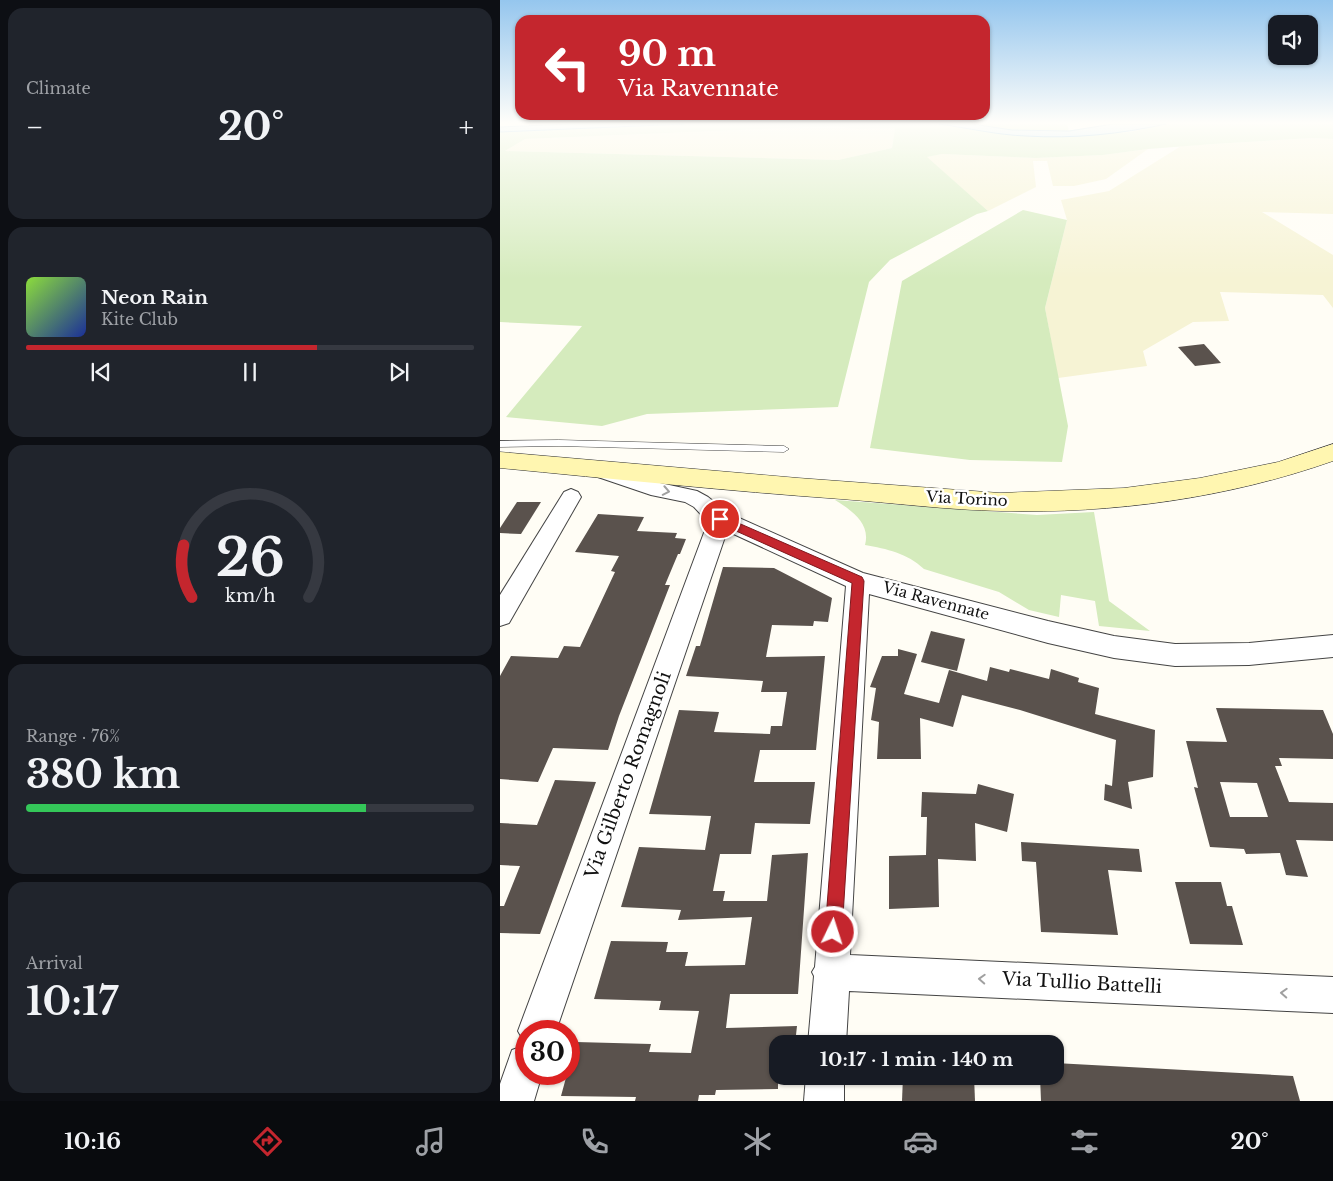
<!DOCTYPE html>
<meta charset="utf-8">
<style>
:root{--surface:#171b24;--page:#20242c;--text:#f1f3f6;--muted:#9ea1a6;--line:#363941;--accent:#c4262e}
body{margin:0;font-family:"Libre Baskerville",serif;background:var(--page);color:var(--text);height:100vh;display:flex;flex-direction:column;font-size:19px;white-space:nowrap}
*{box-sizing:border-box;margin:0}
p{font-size:16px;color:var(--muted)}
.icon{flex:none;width:28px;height:28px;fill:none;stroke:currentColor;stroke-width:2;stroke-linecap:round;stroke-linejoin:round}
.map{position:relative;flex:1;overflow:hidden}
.drawer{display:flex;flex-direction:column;gap:8px;padding:8px;background:#0d0f14;width:500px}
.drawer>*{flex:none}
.hud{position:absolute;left:15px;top:15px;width:475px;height:105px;border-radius:15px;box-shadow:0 1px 4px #0004;background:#c4262e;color:#fff;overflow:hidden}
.fabs{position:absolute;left:768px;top:15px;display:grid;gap:10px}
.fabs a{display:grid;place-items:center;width:50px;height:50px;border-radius:10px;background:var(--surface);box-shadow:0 1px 4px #0004;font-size:25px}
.speed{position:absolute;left:15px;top:1020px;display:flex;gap:10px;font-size:25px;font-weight:700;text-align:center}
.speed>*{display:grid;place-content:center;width:65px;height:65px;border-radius:50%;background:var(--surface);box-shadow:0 1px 4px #0004;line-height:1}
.speed .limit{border:8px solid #d22;background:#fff;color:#111}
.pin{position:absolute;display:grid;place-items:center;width:42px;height:42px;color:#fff;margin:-21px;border:2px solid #fff;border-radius:50%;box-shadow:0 1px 5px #0007}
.me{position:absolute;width:55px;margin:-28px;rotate:4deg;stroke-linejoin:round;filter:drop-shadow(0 0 4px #0008)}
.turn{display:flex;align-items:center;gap:18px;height:105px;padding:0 20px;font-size:22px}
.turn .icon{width:65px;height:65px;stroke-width:2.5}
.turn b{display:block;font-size:35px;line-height:42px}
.big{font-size:38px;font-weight:700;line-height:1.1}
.drawer .widget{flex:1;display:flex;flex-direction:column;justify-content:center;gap:8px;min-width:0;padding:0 18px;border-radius:15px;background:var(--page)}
.drawer .dial{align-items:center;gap:0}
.dial svg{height:130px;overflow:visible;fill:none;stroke:var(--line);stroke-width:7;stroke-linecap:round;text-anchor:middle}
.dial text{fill:var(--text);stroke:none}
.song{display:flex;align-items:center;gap:15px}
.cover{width:60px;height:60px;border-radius:8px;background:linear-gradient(135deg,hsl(90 70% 55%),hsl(230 70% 35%))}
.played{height:5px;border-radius:2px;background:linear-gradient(90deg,var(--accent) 65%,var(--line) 65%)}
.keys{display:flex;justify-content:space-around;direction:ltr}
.heat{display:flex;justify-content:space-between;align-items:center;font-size:28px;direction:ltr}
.charge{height:8px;border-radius:4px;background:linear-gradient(90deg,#34c759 76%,var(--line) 0)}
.trip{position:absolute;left:269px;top:1035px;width:295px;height:50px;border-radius:15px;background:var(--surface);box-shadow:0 1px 4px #0004;font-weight:700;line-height:50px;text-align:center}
.menu{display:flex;height:80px;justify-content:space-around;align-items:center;background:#090b0e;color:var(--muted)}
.menu .icon{width:35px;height:35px}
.menu .active{color:var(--accent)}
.menu b{font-size:22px;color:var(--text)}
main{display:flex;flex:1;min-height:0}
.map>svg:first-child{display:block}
</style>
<main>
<section class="drawer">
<div class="widget"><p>Climate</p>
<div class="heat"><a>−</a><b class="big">20°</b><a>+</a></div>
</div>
<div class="widget">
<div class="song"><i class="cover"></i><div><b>Neon Rain</b><p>Kite Club</p></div></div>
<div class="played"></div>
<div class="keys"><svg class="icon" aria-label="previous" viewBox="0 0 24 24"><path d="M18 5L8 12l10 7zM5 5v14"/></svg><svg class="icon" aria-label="pause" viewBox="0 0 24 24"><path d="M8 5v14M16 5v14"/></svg><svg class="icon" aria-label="next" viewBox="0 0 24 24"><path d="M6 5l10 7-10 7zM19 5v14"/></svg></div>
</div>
<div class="widget dial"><svg viewBox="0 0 100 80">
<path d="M14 69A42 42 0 1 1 86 69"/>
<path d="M14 69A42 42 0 0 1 9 37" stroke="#c4262e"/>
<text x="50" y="56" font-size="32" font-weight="700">26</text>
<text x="50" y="72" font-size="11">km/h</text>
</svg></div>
<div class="widget"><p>Range · 76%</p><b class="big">380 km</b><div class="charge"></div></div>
<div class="widget"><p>Arrival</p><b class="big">10:17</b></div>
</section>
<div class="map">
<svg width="833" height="1101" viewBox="0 0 833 1101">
<rect width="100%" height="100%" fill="#fffdf5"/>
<g fill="#f6f3d4">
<polygon points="336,126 357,129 395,128 392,148 338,160 5,151 25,139"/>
<polygon points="813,138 833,139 833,214 762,212 833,255 833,308 823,295 720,292 729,321 693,322 643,351 647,366 558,378 545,308 567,220 561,200 609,191 681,146"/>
<polygon points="648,149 606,179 574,186 553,186 547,161 533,161 536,187 488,211 426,157 442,154 536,158 603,155"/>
</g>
<g fill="#d5ebbd" fill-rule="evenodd">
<path d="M184 124H439L525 136H568L630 132 666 124H833V139L813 138 713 144 648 149 603 155 536 158 442 154 427 157 488 211 477 214 390 260 369 282 338 407 147 414 102 426 6 417 82 326 0 322V132ZM336 126 357 129 395 128 392 148 338 160 5 151 25 139Z"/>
<polygon points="472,124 567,124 569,131 512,130"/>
<polygon points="523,210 567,220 545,308 568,426 562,462 470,460 370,448 402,281"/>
<path d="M335 500 537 515 594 512 609 601 650 631 599 626 595 601 561 595 559 617 529 610 499 592 424 569C407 553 387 549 365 545 371 523 351 510 335 500Z"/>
</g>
<g fill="#b9e0f7" stroke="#3f96cf">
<polygon points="69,124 184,124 0,132 0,127"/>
<path d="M439 124H472L512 130 569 131 613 124H666C621 134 573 139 526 136 497 135 468 128 439 124Z"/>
</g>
<g fill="#5a524d" fill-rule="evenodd">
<polygon points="704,344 721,363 695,366 678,347"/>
<polygon points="17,502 41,502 21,534 0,533 0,528"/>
<polygon points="98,514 144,517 137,531 177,533 175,538 186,539 180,554 178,554 165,585 170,585 119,716 108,750 53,748 38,782 0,779 0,676 11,656 58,658 64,646 80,647 115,572 111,571 119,556 75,552"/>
<polygon points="223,567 274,568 332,598 328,622 314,621 313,626 272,625 266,657 325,656 316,750 260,750 254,782 315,782 310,824 255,823 251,854 220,854 213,891 225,891 223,901 267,901 272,855 308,853 298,994 230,994 226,1028 297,1026 295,1044 278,1044 278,1089 216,1090 215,1095 199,1095 198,1101 135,1101 136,1097 61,1096 67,1074 69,1074 76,1042 151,1044 149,1052 191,1053 199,1011 159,1010 161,1001 94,999 111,941 168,942 166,952 188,952 185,966 245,965 252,917 178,920 181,910 121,907 139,847 205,850 211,816 149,814 179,710 219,712 214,732 270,734 271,726 282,726 287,692 261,692 263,681 186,676 196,646 200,646"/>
<polygon points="431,631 465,639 457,671 421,662"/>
<polygon points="398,649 417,654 404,694 439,703 449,670 487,681 490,667 509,672 510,669 549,679 551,669 579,678 578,682 599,688 595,714 655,730 653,777 628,782 632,809 604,800 605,784 612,786 616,740 520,710 462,695 453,727 420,718 421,759 377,759 379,722 371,720 376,688 370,687 382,656 398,656"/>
<path d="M716 708 823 710 833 734V759L779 758 782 766H775L789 802 833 803V841L796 840 808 877 786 875 780 853 746 854 744 849 710 847 694 787 698 788 686 741 727 742ZM720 782 757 783 768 817H730Z"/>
<polygon points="55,780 96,782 40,934 0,933 0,906 4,906 20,866 0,865 0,823 37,825"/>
<polygon points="478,784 514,794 507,832 475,823 476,861 438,859 439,907 389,909 389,856 426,855 427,817 421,817 422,792 476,794"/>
<polygon points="521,842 639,849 642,872 608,870 618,935 541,932 536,862 522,861"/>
<polygon points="675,882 721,882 727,906 732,906 743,945 690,944"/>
<polygon points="555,1063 793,1076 800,1101 541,1101 540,1076 555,1076"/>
<polygon points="403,1076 474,1076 475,1101 402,1101"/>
</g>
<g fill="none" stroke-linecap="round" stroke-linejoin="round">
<g stroke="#444" stroke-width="1">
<polygon id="service" points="59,440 284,446 289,449 284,452 59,446 0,447 0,441"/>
</g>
<g stroke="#444" stroke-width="2">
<g id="minor">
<polygon points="102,464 160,483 197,491 208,497 228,513 363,573 548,621 614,636 675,644 749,643 833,635 833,657 749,665 675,666 614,658 548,643 369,594 350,955 833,977 833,1013 349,991 346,1044 308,1044 314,976 312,972 315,967 346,586 227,531 56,1031 26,1031 26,1074 42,1074 34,1101 0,1101 0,1084 12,1050 26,1045 18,1031 208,522 194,507 185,502 151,495 95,476 92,471 95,466"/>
<polygon points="71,489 78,492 81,497 9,623 0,626 0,595 64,492"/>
<polygon points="306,1076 344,1076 344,1101 304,1101"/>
</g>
</g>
<g stroke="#333" stroke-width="1">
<path id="secondary" d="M833 444V461C728 498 613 514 501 511 448 510 394 503 341 499 227 491 114 479 0 468V452L298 478 500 493 624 488 700 478 778 462Z"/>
</g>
<use href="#service" fill="#fff" fill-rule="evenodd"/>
<use href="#minor" fill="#fff" fill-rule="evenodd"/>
<use href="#secondary" fill="#fff6b0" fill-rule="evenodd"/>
</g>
<defs><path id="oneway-chevron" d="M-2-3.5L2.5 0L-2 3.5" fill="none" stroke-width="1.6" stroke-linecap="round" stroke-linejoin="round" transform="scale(1.25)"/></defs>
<g stroke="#a0a0a0">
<use href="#oneway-chevron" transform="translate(166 491) rotate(11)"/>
<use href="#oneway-chevron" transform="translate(482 979) rotate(-177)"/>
<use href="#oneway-chevron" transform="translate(784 993) rotate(-177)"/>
</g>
<linearGradient id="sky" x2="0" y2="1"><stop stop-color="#95c6ee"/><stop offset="0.44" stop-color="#fffefa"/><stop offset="1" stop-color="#fffefa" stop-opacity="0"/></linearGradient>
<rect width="833" height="279" fill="url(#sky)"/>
<polygon fill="#c4262e" stroke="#7f191e" points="220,515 362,577 364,581 342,932 339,938 333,941 327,938 325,932 352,583 216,522 215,519 216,516"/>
<g text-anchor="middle" stroke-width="5" stroke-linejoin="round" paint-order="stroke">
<g font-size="15" fill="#111" stroke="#fff">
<text transform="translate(467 499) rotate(3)" y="5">Via Torino</text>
<text transform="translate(436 601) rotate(15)" y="5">Via Ravennate</text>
</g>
<g font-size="18" fill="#111" stroke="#fff">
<text transform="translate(128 775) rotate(-70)" y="6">Via Gilberto Romagnoli</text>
<text transform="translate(582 983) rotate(3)" y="6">Via Tullio Battelli</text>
</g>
</g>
</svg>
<div class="fabs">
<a><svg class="icon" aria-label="sound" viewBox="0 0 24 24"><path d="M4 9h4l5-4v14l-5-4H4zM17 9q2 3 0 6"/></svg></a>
</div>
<div class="speed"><div class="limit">30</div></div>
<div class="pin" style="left:220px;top:519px;background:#d93025"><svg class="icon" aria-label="arrive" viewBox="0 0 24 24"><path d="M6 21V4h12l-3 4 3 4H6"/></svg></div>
<svg class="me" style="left:333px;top:932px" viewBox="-20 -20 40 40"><circle r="17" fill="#c4262e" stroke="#fff" stroke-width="3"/><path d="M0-11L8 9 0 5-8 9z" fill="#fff"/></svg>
<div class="trip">10:17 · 1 min · 140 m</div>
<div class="hud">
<div class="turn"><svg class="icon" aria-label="left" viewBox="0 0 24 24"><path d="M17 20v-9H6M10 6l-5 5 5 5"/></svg><div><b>90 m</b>Via Ravennate</div></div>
</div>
</div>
</main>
<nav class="menu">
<b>10:16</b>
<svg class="icon active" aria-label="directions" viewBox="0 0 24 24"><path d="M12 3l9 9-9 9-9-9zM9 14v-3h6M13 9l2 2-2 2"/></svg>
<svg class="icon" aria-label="music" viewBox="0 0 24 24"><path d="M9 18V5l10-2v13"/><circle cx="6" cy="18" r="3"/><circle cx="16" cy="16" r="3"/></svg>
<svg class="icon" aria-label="phone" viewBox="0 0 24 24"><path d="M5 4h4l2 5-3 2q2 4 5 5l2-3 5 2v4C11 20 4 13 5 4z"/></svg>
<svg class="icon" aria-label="climate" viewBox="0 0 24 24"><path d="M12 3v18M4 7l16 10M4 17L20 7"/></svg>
<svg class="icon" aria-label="car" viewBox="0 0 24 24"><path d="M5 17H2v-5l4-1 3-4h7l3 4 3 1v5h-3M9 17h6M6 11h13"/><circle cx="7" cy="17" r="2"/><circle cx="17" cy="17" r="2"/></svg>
<svg class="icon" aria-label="filters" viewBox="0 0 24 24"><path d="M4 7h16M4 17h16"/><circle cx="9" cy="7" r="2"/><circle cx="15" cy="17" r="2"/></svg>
<b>20°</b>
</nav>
